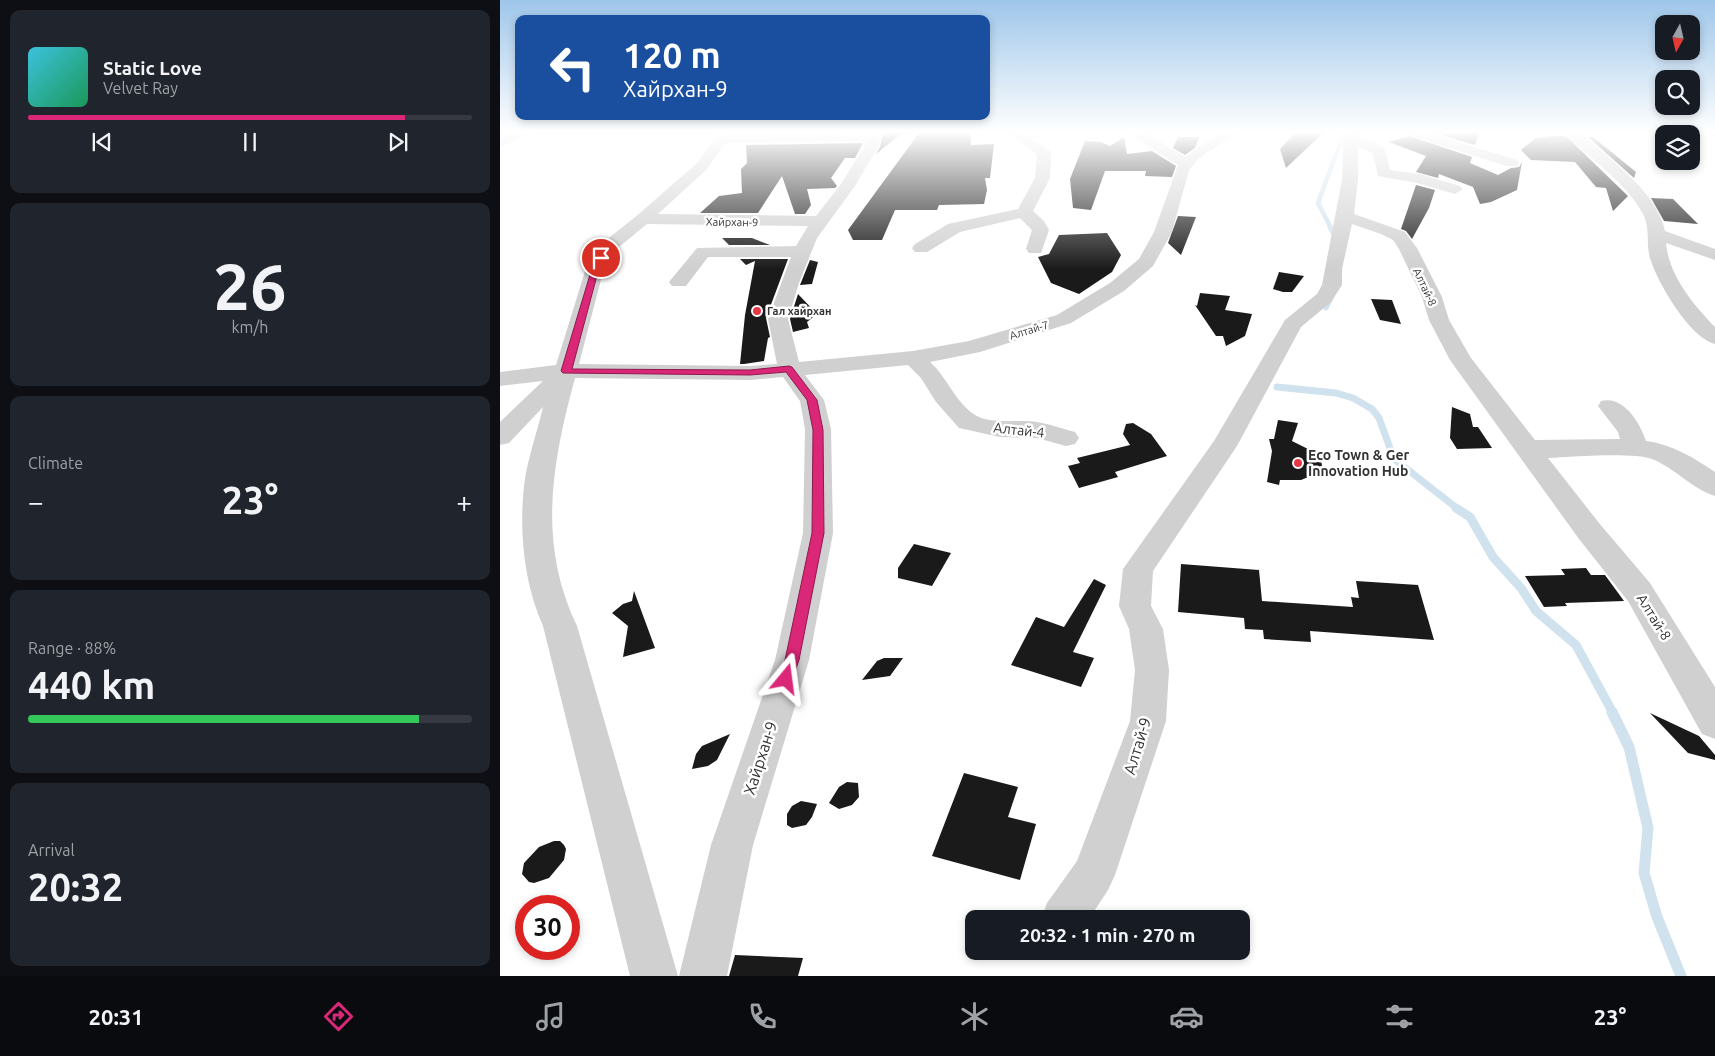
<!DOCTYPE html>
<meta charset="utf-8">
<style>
:root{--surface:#171b24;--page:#20242c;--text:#f1f3f6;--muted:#9ea1a6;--line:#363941;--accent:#db2777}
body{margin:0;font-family:Ubuntu,sans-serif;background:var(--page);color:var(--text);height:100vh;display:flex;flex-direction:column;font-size:19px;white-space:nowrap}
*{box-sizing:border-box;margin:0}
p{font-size:16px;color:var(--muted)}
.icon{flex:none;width:28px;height:28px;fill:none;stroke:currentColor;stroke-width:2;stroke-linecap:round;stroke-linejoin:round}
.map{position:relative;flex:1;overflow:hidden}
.sheet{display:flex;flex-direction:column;gap:10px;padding:10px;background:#0d0f14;width:500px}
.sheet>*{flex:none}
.banner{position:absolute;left:15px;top:15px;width:475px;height:105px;border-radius:10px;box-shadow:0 2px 8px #0003;background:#1a4fa0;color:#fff;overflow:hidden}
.needle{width:32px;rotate:188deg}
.buttons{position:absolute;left:1155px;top:15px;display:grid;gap:10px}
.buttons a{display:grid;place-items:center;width:45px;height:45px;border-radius:10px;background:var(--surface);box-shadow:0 2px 8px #0003;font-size:25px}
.speed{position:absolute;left:15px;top:895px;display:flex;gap:10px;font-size:25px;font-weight:700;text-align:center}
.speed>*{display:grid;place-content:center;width:65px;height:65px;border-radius:50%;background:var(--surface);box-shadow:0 2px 8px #0003;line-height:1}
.speed .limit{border:8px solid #d22;background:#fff;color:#111}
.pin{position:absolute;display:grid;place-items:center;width:42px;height:42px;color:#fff;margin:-21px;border:2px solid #fff;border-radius:50%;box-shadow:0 1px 5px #0007}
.me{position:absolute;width:55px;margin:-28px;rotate:16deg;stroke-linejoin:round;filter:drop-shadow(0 0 4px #0008)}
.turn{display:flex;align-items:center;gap:18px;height:105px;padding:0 25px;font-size:22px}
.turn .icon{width:65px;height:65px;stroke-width:2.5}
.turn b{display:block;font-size:35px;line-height:42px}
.big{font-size:38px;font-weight:600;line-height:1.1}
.sheet .widget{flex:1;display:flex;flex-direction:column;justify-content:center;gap:8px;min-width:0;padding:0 18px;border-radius:10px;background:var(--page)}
.sheet .dial{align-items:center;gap:0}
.dial b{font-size:65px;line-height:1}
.song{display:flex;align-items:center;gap:15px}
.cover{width:60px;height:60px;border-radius:8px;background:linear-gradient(135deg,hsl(190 70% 55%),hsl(150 70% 35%))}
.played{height:5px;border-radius:2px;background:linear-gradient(90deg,var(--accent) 85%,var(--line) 85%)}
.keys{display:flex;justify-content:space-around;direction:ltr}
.heat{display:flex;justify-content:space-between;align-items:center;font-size:28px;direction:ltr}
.charge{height:8px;border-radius:4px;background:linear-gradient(90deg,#34c759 88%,var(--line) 0)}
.trip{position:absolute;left:465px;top:910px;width:285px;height:50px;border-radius:10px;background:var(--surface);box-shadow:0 2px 8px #0003;font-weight:600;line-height:50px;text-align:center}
.menu{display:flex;height:80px;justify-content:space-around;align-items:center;background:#090b0e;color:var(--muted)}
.menu .icon{width:35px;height:35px}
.menu .active{color:var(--accent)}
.menu b{font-size:22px;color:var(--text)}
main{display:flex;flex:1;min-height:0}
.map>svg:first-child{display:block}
</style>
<main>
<section class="sheet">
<div class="widget">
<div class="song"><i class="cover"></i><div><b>Static Love</b><p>Velvet Ray</p></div></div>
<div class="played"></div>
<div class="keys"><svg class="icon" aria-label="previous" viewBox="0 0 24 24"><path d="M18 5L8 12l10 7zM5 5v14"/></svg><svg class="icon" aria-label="pause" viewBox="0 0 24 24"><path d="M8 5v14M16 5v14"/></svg><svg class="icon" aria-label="next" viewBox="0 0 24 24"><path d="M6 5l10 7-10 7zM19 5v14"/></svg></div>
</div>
<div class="widget dial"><b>26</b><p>km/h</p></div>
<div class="widget"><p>Climate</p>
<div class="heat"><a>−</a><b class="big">23°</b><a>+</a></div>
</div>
<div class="widget"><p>Range · 88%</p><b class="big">440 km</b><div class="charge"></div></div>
<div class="widget"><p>Arrival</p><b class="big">20:32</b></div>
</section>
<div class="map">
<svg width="1215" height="976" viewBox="0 0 1215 976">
<rect width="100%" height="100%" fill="#fff"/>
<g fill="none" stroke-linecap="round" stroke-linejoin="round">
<polyline stroke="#cfe2ee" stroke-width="4.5" points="831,228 818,203 844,133"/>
<g stroke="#cfe2ee" stroke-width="5">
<polyline points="830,227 837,241"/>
<polyline points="826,308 833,294"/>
</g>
<polyline stroke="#cfe2ee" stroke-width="7" points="777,387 836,393 853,398 872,409 879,418 894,459 958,509"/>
<polyline stroke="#cfe2ee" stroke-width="9" points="956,508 970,517 993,557 1021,588 1036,611 1076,645 1113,713"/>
<polyline stroke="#cfe2ee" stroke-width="11" points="1112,712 1129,747 1148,828 1144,873 1157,917 1181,976"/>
</g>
<g fill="#1a1a1a">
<polygon points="383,133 402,133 376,154 380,147"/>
<polygon points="419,133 470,133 471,145 494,144 490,178 485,178 487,190 484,204 439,205 437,210 395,210 382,240 353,240 348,230"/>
<polygon points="795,133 823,133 786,168 780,149"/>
<polygon points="935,133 979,133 975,145"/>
<polygon points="909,136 972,157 970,163 998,175 1011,168 1019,167 1022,162 1017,190 991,202 980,204 973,187 939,174 938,178 916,172 926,156 889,142"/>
<polygon points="1052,136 1066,136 1128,196 1113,211 1106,188 1096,187 1075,162 1031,160 1021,150 1036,138"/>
<polygon points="624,137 627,154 652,151 676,166 672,177 645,176 646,171 605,171 591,210 573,208 570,179 585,141 601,142 610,146"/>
<polygon points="678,137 699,137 695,148 685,155 673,148"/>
<polygon points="1088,137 1093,137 1136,172 1134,178"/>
<polygon points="363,143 355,158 345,158 331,178 337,186 335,188 307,189 311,205 305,214 295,214 282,176 258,213 200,213 219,196 242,193 241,169 247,163 246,145"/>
<polygon points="916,185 935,190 929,208 912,239 906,231 901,229"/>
<polygon points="1151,198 1173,199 1198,224 1164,221"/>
<polygon points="678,216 696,217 681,255 668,243"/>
<polygon points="607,233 621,255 612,272 579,294 551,283 538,257 549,254 559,235"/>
<polygon points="222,238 252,238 270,245 229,245"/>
<polygon points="240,259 288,259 266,318 270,337 268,338 264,361 244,364 240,364 245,315 255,261 246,265"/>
<polygon points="310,260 318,262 312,284 300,285"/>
<polygon points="779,272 804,276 792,292 783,292 773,289"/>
<polygon points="700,293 730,296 725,310 752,314 745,336 726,346 723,336 716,336 695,305 697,306"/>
<polygon points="298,294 317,314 307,322 309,328 293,332 290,319"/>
<polygon points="871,299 892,300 901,324 880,320"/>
<polygon points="952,407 970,414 973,427 978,427 992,448 957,449 950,438"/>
<polygon points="778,420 798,423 792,441 820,455 823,471 801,480 780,480 779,485 767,482 772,451 769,439 774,439"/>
<polygon points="633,423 651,434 667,456 615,472 618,477 579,488 568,466 580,463 577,458 630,445 623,434 626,424"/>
<polygon points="414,544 451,553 432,586 398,578 398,568"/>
<polygon points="681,564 759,570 762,601 853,607 851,597 859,598 856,581 918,585 934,640 810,631 811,642 764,639 763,630 745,629 744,618 678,612"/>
<polygon points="1086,568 1091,575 1105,575 1124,601 1065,603 1067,606 1044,607 1025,576 1065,575 1061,569"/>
<polygon points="594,579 606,585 573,652 594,658 581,687 511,665 536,617 564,627"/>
<polygon points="134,591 155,648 123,657 128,626 112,613 123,604 132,601"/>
<polygon points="384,658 403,658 390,676 362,680 377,661"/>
<polygon points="1150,713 1199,736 1215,755 1215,760 1188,753"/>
<polygon points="230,734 217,760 208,766 192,769 196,754 202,746"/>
<polygon points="464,773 518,787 508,817 536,824 520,880 432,856"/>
<polygon points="347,782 358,783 359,797 352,805 339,809 329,803 339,787"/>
<polygon points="301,801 317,804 312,817 306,825 292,828 287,825 287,814 292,806"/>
<polygon points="54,841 60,841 64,845 66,849 64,860 49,878 34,883 29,882 22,874 24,863 39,847"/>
<polygon points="235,955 303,958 298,976 229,976"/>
</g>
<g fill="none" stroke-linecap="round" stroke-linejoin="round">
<g fill="#d0d0d0" fill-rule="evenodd">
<polygon points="13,133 31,133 0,147 0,138"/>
<path d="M219 133H231L230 135 381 133 378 147 355 186 317 238 299 283 288 319 299 362 413 351 469 341 557 315 610 283 639 259 654 232 678 165 635 138 634 133H646L685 157 720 133H736L697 160 689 170 672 232 653 266 624 291 571 323 480 352 430 362C447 377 455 402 475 415 490 425 520 419 537 422 550 424 563 429 575 432L579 438 575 444 566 446 537 438 500 437 459 428 436 402 421 378 408 365 305 375 324 400 331 429 333 533 309 660 253 845 227 976H179L211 845 275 660 303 533 305 429 300 401 283 377 250 380 75 378C52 463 37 543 77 626L178 976H130L43 626C24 583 19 533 24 486 27 460 37 433 43 407L9 443 0 445V422L43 381 0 386V372L56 365 86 268 100 245 140 213 197 163ZM366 141 364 147 341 184 316 216 158 214 207 169 225 143ZM147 224 308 226 296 246 197 248 169 282 172 286H186L208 257H291L268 319 277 364 250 366 79 364 104 268 113 252Z"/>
<polygon points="508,133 523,133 551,152 550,178 533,211 544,221 549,230 541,253 529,253 526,249 532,230 520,218 460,232 427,252 415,252 412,248 415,244 448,224 518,209 535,178 537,154"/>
<path d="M844 133H857L858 138 876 143 885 149 890 170 919 174 960 186 963 189 955 194 917 183 878 176 873 154 858 146V180L854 214 905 232 917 248 942 297 949 320 971 358 1035 440 1120 439 1118 432 1098 406 1101 401C1123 395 1140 422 1146 441 1172 444 1194 458 1215 472V496C1192 489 1175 468 1152 459 1132 452 1073 457 1048 458L1099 523 1150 583 1215 687V739L1202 734 1128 601 1079 539 950 360 929 320 922 297 899 249 893 240 881 234 852 224 842 269V285L831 302 801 327 737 446 653 571 651 606 663 629 669 670 666 721 615 875 608 890 589 919H541L547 903 577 861 630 721 635 670 629 629 619 606 623 569 714 441 785 320 817 294 822 285 842 180Z"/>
<polygon points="909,133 929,133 1017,160 1019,163 1017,166 1007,166 911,136"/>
<path d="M1066 133H1080C1107 156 1158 193 1165 231L1215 249V260L1166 243C1169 276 1193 304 1215 327V344C1190 338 1157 282 1150 258 1146 244 1150 229 1144 216 1132 192 1108 172 1087 154 1080 147 1070 141 1066 133Z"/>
<polygon points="1206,133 1215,133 1215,138"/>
</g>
</g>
<linearGradient id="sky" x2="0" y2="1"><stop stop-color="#9ec6ea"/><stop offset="0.49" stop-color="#fff"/><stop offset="1" stop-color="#fff" stop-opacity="0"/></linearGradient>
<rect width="1215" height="269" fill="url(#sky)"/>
<polygon fill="#db2777" stroke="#8e194d" points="98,257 105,258 99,268 72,369 250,370 289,366 292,367 317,400 323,430 324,533 299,660 291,683 286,685 281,683 279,679 285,660 312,533 313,430 307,400 286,372 250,375 63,373 61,371 92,268"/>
<g fill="#e63946" stroke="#fff" stroke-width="2">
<circle cx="257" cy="311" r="5"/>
<circle cx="798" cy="463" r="5"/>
</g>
<g text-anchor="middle" stroke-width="5" stroke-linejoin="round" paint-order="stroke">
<g font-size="11" fill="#333" stroke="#fff">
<text transform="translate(232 222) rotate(1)" y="4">Хайрхан-9</text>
<text transform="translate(925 287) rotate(65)" y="4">Алтай-8</text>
<text transform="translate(529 330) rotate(-17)" y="4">Алтай-7</text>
</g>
<g font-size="11" font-weight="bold" fill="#333" stroke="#fff" text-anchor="start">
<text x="267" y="315">Гал хайрхан</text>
</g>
<g font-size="14" fill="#333" stroke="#fff">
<text transform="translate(519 430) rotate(6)" y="5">Алтай-4</text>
<text transform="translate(1154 617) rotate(58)" y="5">Алтай-8</text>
</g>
<g font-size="14" font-weight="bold" fill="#333" stroke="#fff" text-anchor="start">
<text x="808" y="460">Eco Town &amp; Ger<tspan x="808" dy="16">Innovation Hub</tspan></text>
</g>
<g font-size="16" fill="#333" stroke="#fff">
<text transform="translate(637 746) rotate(-73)" y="6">Алтай-9</text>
<text transform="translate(260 758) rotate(-72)" y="6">Хайрхан-9</text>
</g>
</g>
</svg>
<div class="buttons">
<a><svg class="needle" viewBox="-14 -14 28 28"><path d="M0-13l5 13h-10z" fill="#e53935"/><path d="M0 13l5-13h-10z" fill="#9ea1a6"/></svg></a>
<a><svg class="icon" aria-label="search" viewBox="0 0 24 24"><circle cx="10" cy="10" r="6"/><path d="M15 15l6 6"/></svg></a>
<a><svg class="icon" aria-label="layers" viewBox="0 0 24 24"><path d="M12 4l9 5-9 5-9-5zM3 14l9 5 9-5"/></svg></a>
</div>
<div class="speed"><div class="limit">30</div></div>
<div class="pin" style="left:101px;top:258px;background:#d93025"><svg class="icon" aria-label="arrive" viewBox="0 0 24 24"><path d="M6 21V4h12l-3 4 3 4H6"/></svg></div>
<svg class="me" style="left:286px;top:679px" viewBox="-20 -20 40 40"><path d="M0-17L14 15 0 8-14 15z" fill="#db2777" stroke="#fff" stroke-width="4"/></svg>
<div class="trip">20:32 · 1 min · 270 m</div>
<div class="banner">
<div class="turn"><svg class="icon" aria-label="left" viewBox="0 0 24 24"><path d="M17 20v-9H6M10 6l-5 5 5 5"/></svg><div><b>120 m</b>Хайрхан-9</div></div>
</div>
</div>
</main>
<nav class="menu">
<b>20:31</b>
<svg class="icon active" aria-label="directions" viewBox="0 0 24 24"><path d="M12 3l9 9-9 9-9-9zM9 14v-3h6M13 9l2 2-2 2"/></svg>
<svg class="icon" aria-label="music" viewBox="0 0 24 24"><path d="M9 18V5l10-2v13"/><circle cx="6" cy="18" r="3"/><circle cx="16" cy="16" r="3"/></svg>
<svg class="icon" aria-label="phone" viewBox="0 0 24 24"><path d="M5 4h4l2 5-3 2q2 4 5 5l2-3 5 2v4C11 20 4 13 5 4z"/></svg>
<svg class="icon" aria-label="climate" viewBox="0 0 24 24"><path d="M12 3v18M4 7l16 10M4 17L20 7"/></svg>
<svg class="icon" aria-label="car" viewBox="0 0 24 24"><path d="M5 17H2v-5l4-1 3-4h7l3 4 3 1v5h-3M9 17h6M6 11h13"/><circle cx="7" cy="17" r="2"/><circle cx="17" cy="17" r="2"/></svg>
<svg class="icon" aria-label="filters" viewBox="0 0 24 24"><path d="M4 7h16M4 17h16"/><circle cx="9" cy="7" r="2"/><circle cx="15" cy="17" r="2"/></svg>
<b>23°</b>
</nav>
